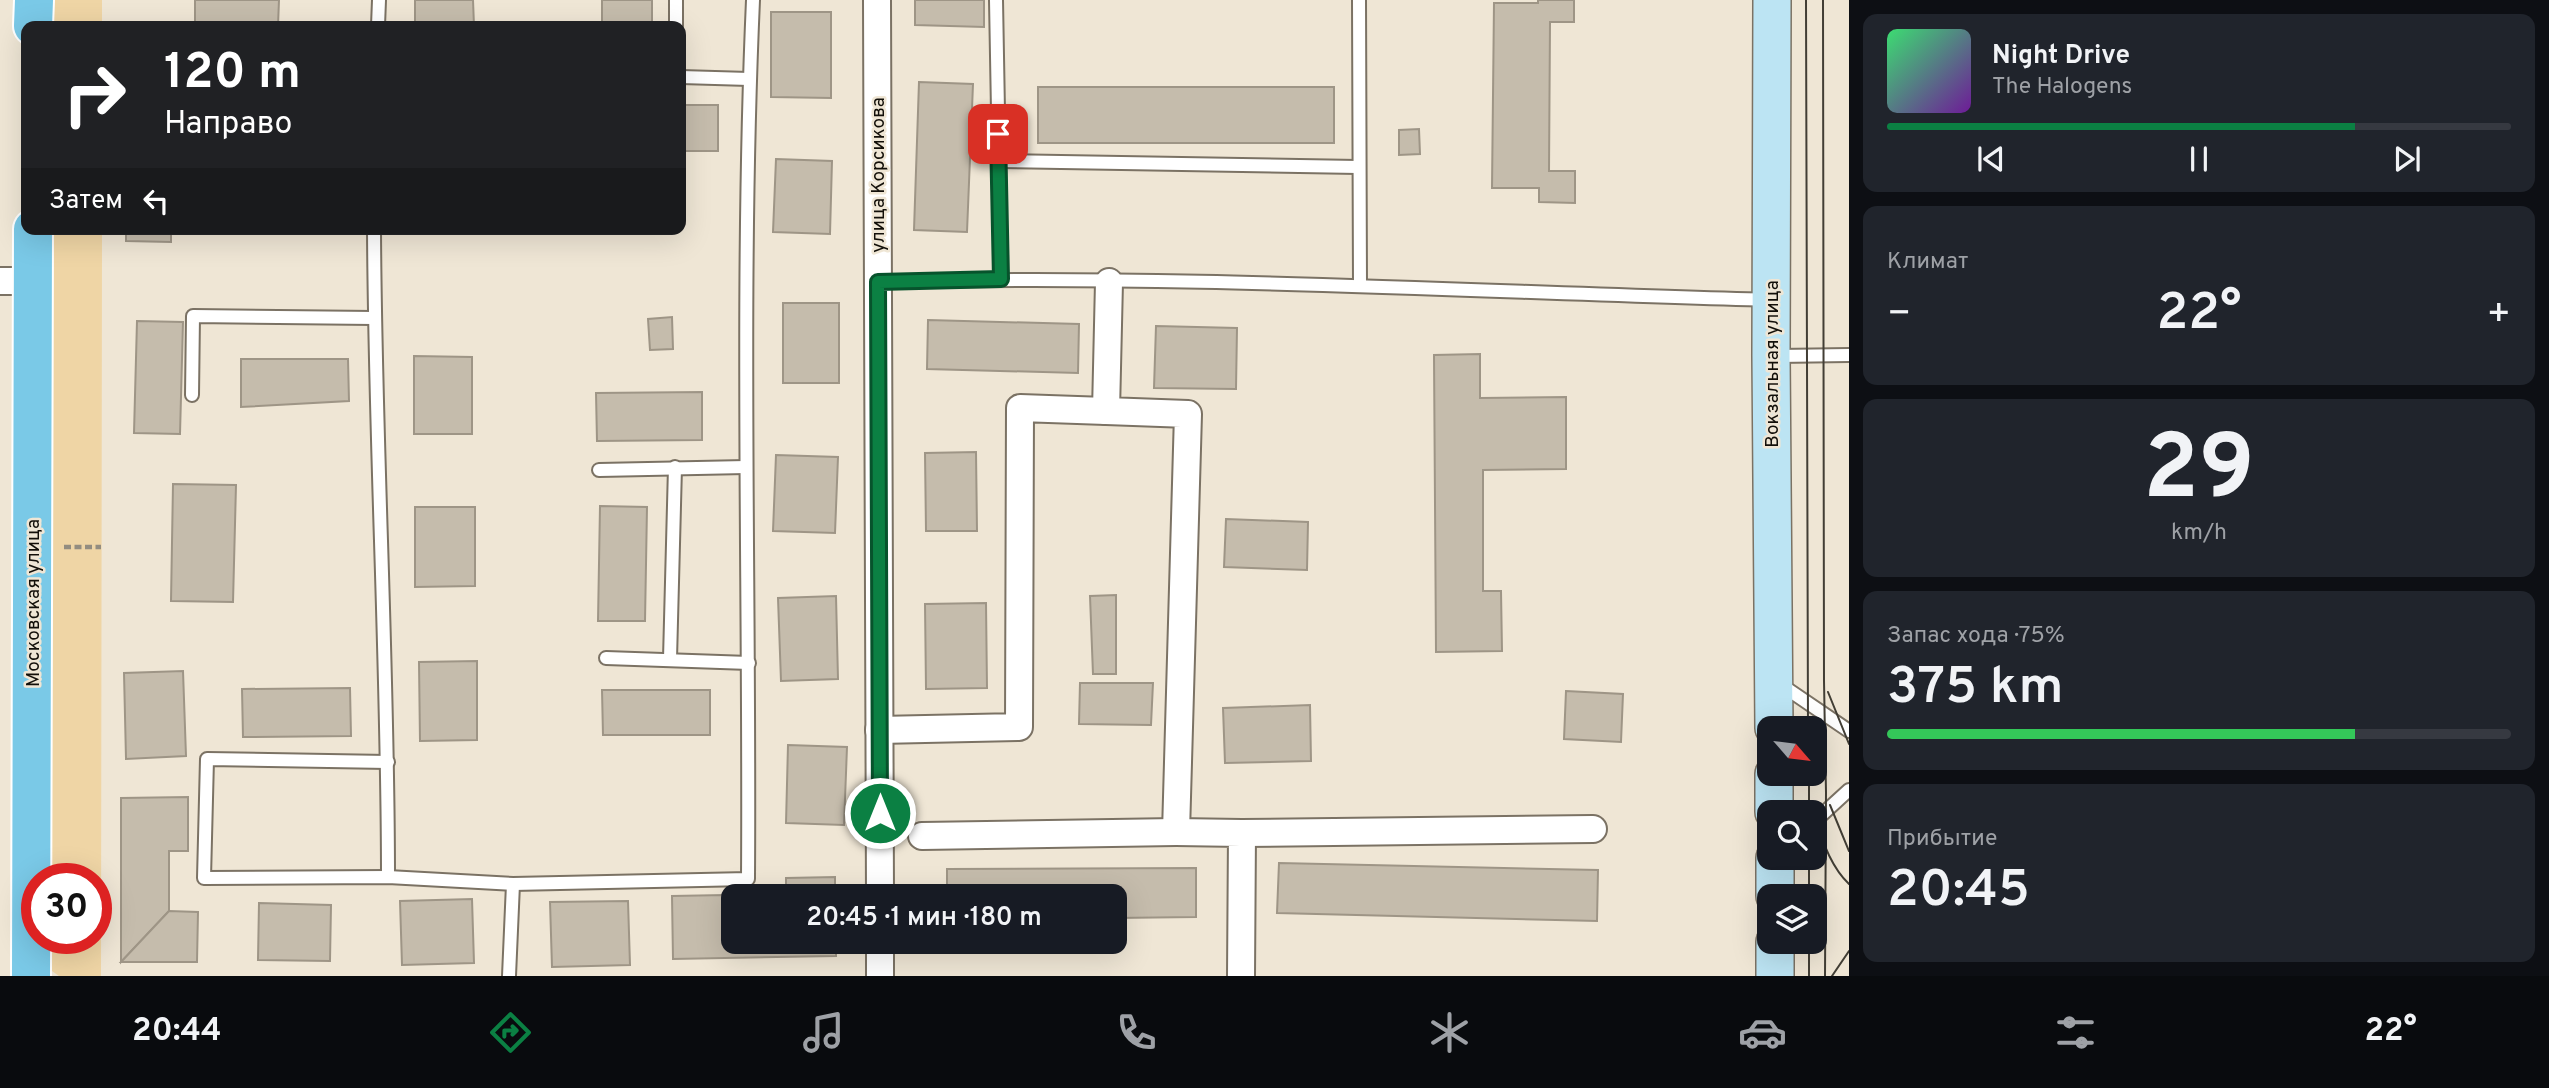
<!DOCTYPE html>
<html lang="ru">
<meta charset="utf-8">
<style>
:root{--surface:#171b24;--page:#20242c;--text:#f1f3f6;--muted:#9ea1a6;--line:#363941;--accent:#0b8043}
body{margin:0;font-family:Overpass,sans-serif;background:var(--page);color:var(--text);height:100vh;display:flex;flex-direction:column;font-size:26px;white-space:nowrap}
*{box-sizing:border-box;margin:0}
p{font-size:23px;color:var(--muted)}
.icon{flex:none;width:38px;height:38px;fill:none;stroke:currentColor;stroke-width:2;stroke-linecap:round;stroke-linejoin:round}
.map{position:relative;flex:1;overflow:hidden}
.sheet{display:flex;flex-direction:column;gap:14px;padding:14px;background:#0d0f14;width:700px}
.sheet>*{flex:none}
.banner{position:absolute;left:21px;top:21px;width:665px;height:214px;border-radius:14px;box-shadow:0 7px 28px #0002;background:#202124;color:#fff;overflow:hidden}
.needle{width:46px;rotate:118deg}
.tools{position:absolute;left:1757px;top:716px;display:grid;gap:14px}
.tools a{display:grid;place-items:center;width:70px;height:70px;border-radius:14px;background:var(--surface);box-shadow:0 7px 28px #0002;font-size:35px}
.speed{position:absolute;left:21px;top:863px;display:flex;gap:14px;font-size:35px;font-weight:700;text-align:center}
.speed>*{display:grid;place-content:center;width:91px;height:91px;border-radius:50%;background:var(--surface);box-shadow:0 7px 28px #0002;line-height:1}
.speed .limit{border:10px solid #d22;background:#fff;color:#111}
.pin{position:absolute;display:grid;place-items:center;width:60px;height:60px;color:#fff;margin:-30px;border-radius:14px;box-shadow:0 4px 10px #0006}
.me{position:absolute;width:77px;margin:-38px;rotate:0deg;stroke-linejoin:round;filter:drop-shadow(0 0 5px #0008)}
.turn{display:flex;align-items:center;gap:24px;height:147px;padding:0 28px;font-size:32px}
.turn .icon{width:91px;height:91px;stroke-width:2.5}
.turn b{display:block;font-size:49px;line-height:60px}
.then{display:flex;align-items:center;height:66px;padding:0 28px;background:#0003;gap:14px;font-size:26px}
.big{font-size:52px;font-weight:600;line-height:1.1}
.sheet .tile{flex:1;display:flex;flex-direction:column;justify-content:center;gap:10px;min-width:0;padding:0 24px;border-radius:14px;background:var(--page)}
.sheet .dial{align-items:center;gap:0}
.dial b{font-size:91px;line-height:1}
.song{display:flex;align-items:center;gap:21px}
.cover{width:84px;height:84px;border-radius:10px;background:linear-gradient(135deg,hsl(140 70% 55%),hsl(280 70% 35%))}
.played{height:7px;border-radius:4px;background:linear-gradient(90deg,var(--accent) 75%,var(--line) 75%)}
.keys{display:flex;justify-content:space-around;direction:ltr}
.heat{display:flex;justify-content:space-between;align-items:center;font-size:38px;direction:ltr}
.charge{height:10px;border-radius:5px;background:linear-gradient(90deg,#34c759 75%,var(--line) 0)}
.trip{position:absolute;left:721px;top:884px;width:406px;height:70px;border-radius:14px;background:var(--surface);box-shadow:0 7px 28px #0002;font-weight:600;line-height:70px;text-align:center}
.dock{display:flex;height:112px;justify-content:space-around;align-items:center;background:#090b0e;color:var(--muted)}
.dock .icon{width:49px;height:49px}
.dock .current{color:var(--accent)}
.dock b{font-size:32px;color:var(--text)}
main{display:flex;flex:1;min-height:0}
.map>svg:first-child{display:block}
</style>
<main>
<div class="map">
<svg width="1849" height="976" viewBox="0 0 1849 976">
<rect width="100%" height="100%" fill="#efe6d5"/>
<g fill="#efd5a5">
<rect x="51" y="0" width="51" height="26"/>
<polygon points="51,229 102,229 101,976 59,976 52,971 52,938 96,938 96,878 52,878"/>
</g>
<g fill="#c5bcac" stroke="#9e9586" stroke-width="2">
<polygon points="195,0 279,0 278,26 195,26"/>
<polygon points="415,0 473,0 474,26 415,26"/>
<rect x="602" y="0" width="50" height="26"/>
<polygon points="915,0 984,0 984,27 915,25"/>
<polygon points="1538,0 1574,0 1574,22 1550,22 1549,171 1575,171 1575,203 1539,202 1539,188 1492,188 1494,3 1538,3"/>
<polygon points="771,12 831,12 831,98 771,97"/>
<polygon points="919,82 973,84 967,232 914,230"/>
<rect x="1038" y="87" width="296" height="56"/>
<rect x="681" y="105" width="37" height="46"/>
<polygon points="1419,129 1420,154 1399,155 1399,130"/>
<polygon points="776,159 832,161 830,234 773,232"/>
<polygon points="126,229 171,229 171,242 126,241"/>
<rect x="783" y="303" width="56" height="80"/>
<polygon points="672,317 673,349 650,350 648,319"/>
<polygon points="928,320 1079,324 1078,373 927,369"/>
<polygon points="137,321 183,322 180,434 134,433"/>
<polygon points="1156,326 1237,328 1236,389 1154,388"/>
<polygon points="1480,354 1480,398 1566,397 1566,469 1483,470 1483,591 1501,591 1502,651 1436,652 1434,355"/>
<polygon points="414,356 472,357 472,434 414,434"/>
<polygon points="241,359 348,359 349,401 241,407"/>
<polygon points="702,392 702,440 597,441 596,393"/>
<polygon points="976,452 977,531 926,531 925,453"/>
<polygon points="776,455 838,457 835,533 773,531"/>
<polygon points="173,484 236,485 233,602 171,601"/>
<polygon points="600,506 647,507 645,621 598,621"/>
<polygon points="415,507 475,507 475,586 415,587"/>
<polygon points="1226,519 1308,522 1307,570 1224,567"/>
<polygon points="1116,595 1116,674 1093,674 1090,596"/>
<polygon points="836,596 838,679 781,681 778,598"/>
<polygon points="986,603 987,688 926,689 925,604"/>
<polygon points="477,661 477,740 420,741 419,662"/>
<polygon points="183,671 186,756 126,759 124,673"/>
<polygon points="1080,683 1153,683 1151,725 1079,724"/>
<polygon points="350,688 351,736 243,737 242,689"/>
<polygon points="602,690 710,690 710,735 603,735"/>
<polygon points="1566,691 1623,694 1621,742 1564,739"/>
<polygon points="1310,705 1311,761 1225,763 1223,708"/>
<polygon points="788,745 847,747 844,825 786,823"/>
<polygon points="188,797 188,851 169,851 169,911 121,962 121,798"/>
<polygon points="1279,863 1598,870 1597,921 1277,913"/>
<polygon points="1196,868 1196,917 1115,918 1115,896 947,896 947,869"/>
<polygon points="835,877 835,896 786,896 786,878"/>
<polygon points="725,895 725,907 733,907 733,942 836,942 836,956 673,959 672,896"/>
<polygon points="472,899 474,963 402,965 400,901"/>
<polygon points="628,901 630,965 552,967 550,902"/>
<polygon points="259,903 331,905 330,961 258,960"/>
<polygon points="169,911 198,912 197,962 121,962"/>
</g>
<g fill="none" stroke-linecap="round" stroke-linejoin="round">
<g stroke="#7b7264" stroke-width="16">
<g id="lane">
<polyline points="676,0 676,26"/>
<polyline points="996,0 1001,279"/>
<polyline points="1359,0 1360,286"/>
<polyline points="378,26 379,0"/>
<polyline points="681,77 749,79"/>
<polyline points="998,161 1358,167"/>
<path d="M374 229C375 445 388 661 388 877"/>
<path d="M878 282C1175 274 1473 292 1770 300"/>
<polyline points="1775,356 1849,355"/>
<polyline points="192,395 193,316 374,318"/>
<polyline points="599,470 746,467"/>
<polyline points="606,658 749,663"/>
<polyline points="670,659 675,467"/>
<polyline points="1780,684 1849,731"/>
<path d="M388 762 207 759 204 878 388 877 513 884 748 879C750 587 740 293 753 0"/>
<polyline points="1815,821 1849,790"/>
<polyline points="509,976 513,884"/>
</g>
</g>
<g stroke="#7b7264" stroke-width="30">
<g id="street">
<polyline points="877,0 880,896"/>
<polyline points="0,281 33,281"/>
<polyline points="1109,282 1106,411 1188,414 1176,832 1242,833 1241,976"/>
<polyline points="879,730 1019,727 1020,408 1106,411"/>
<polyline points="1242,833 1593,829"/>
<polyline points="922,836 1176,832"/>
<polyline points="880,976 880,942"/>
</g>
</g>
<g stroke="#7b7264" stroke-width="40">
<g id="secondary">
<polyline points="1772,0 1771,356 1774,728"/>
<polyline points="1774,774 1774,812"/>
<polyline points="1775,858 1775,896"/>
<polyline points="1775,942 1775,976"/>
</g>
</g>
<g stroke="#fff" stroke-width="42">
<g id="primary">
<polyline points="33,26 34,0"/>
<polyline points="31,976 33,229"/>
</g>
</g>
<polyline stroke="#938d80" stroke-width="4.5" stroke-dasharray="7 3.5" stroke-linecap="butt" points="64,547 101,547"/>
<use href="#lane" stroke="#fff" stroke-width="12"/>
<use href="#street" stroke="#fff" stroke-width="26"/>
<use href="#secondary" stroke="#bce4f3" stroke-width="37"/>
<use href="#primary" stroke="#7ac9e7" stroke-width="38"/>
<g stroke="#423e35" stroke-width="2">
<polyline points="1806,0 1808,728"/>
<polyline points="1823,0 1824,681 1826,792 1825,976"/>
<polyline points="1828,692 1849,744"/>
<polyline points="1809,774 1809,812"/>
<polyline points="1830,805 1849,851"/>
<path d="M1815 815C1821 839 1831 867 1849 884"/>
<polyline points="1809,896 1809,858"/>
<polyline points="1809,976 1809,942"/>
<polyline points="1832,976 1849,951"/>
</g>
</g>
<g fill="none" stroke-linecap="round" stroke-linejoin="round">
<g stroke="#07532c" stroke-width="18">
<polyline id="route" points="880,813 878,282 1001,279 998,134"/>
</g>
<use href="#route" stroke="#0b8043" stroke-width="12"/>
</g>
<g text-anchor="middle" stroke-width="5" stroke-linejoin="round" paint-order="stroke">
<g font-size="19" fill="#120f09" stroke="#efe6d5">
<text transform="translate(877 175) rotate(-90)" y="7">улица Корсикова</text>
<text transform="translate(1771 364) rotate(-90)" y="7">Вокзальная улица</text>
<text transform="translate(32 603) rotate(-90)" y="7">Московская улица</text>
</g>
</g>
</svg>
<div class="tools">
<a><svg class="needle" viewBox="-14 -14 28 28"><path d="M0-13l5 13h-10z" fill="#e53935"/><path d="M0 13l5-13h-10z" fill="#9ea1a6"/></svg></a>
<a><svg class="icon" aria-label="search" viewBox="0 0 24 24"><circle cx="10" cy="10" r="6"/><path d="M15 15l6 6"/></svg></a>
<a><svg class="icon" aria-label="layers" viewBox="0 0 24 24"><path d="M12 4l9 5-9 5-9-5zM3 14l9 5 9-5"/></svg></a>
</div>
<div class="speed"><div class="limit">30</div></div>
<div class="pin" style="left:998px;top:134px;background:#d93025"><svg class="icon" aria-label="arrive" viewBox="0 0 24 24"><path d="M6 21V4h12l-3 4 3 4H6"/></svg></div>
<svg class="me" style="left:880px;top:813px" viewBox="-20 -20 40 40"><circle r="17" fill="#0b8043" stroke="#fff" stroke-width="3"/><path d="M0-11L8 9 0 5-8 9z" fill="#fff"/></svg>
<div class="trip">20:45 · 1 мин · 180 m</div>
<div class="banner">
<div class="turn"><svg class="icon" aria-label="right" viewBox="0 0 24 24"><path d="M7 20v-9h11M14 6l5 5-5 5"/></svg><div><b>120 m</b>Направо</div></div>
<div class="then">Затем<svg class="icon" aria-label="left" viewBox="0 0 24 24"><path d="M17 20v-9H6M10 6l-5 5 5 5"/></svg></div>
</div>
</div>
<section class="sheet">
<div class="tile">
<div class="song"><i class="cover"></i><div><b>Night Drive</b><p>The Halogens</p></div></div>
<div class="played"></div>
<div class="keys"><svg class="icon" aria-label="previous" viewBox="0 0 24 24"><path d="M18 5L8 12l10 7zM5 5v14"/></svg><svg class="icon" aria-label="pause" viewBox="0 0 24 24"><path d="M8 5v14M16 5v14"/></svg><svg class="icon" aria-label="next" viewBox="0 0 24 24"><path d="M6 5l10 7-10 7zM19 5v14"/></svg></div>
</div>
<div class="tile"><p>Климат</p>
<div class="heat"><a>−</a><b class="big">22°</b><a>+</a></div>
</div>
<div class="tile dial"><b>29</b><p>km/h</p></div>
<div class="tile"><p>Запас хода · 75%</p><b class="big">375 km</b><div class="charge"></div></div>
<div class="tile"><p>Прибытие</p><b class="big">20:45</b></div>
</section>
</main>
<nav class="dock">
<b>20:44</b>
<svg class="icon current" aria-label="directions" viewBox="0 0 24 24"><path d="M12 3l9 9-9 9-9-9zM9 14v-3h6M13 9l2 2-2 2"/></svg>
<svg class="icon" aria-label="music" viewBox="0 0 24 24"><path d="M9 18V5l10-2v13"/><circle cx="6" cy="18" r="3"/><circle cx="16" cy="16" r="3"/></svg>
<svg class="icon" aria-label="phone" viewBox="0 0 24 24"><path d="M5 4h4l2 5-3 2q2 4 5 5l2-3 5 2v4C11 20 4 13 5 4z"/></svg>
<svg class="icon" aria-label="climate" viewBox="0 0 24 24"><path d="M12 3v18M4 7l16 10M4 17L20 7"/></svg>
<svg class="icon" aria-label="car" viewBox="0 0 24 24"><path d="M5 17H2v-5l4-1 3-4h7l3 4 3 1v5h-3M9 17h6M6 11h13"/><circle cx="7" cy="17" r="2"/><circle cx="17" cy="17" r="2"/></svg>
<svg class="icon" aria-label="filters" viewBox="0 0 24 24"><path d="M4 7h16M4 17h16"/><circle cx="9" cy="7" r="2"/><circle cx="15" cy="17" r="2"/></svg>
<b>22°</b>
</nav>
